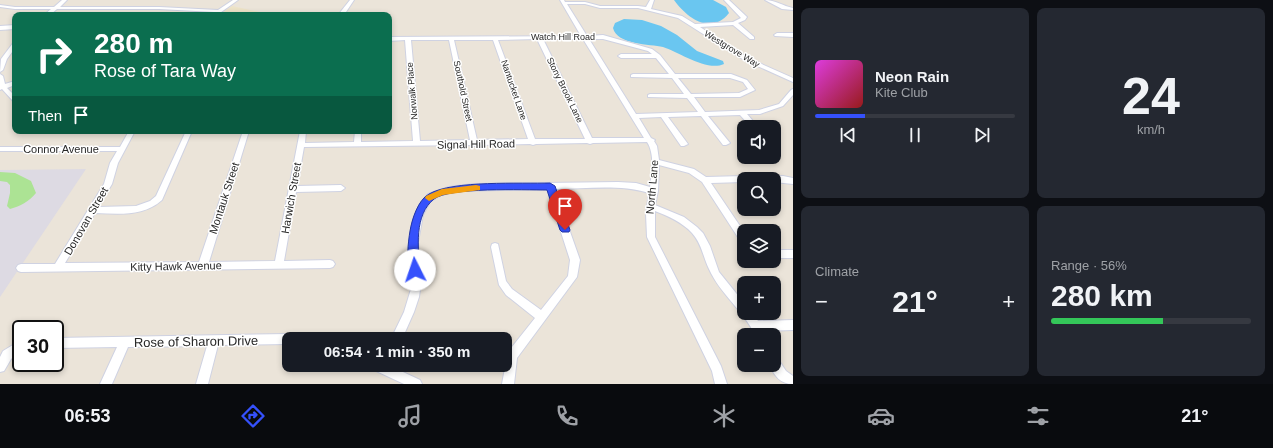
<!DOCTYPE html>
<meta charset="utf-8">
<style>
:root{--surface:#171b24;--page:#242831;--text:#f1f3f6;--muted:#9ea1a6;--line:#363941;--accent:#3551fc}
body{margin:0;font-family:Arial,sans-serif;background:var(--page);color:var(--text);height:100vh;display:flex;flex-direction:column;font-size:15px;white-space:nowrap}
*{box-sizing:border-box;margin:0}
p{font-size:13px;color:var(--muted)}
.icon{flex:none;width:22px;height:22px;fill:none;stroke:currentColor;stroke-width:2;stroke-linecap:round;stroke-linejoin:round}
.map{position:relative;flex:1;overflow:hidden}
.drawer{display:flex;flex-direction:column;gap:8px;padding:8px;background:#0d0f14;width:480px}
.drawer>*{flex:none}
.guide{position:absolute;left:12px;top:12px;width:380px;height:122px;border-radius:8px;box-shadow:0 2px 6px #0003;background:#0b6e4f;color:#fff;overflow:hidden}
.controls{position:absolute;left:737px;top:120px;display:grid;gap:8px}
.controls a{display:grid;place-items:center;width:44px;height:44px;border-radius:8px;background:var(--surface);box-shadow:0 2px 6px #0003;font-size:20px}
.speed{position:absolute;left:12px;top:320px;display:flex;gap:8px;font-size:20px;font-weight:700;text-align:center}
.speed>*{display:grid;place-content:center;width:52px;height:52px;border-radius:50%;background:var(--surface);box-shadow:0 2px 6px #0003;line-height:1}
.speed .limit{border:2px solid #111;border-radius:6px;background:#fff;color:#111}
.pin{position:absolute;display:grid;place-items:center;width:34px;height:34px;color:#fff;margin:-41px -17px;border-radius:50% 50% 50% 0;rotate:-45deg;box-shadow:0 0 4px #0007}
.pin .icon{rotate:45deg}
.me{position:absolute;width:44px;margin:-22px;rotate:356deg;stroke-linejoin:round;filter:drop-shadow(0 0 3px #0008)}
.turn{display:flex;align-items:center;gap:14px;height:84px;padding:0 16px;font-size:18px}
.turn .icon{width:52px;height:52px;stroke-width:2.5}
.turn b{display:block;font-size:28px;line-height:34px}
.then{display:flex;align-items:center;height:38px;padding:0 16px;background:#0003;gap:8px;font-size:15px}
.big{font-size:30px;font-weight:700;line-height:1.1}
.drawer .tile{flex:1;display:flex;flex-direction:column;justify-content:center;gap:6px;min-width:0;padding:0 14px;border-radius:8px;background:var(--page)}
.drawer .dial{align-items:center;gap:0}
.dial b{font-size:52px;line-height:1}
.song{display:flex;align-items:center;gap:12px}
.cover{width:48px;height:48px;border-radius:6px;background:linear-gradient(135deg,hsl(300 70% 55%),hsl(0 70% 35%))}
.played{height:4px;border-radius:2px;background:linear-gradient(90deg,var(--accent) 25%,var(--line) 25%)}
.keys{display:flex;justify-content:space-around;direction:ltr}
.heat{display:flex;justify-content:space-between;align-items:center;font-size:22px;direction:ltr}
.charge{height:6px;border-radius:3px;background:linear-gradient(90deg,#34c759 56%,var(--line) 0)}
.drawer .tiles{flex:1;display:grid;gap:8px;grid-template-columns:repeat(2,1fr)}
.trip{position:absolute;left:282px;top:332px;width:230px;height:40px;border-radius:8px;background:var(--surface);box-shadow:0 2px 6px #0003;font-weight:700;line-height:40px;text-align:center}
.tab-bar{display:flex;height:64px;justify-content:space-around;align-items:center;background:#090b0e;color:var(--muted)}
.tab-bar .icon{width:28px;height:28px}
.tab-bar .current{color:var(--accent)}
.tab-bar b{font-size:18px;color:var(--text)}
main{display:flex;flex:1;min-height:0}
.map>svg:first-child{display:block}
</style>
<main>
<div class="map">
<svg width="793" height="384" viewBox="0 0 793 384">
<rect width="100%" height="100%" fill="#ebe4d9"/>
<polygon fill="#dddae3" points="86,169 0,297 0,170"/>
<polygon fill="#ede3c8" points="232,6 273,15 219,15"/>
<path fill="#ace394" d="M0 172 15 173 31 181 36 193C28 202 21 206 10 209L7 206 10 193V185L7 182 0 181Z"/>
<g fill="#6ac6f0">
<path d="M674 0H713L726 7 729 13C711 36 687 18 674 0Z"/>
<path d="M624 19 642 20 661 26 677 35 697 51 723 61 724 64C707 72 679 52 663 47 650 44 617 45 613 28L615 23Z"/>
</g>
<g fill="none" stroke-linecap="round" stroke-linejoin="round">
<g stroke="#cfd2e2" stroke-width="2">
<g id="minor">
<polygon points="62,0 67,0 60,7 159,7 218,10 233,0 238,0 217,15 213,15 214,12 159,9 57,9 50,15 44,15 51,9 15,9 0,7 0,5 15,7 54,7"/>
<polygon points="350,0 354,0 344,15 338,15"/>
<path d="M560 0H564L565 2H585L600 6H638L646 7 650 0H654L651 9 682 16 695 24 733 22 741 18 724 0H729L747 17 745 20 738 23 754 37V39H750L733 25 700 27 748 58 793 78V82L744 60 678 18 638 8H600L585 4H567L587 36 603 35 652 49 660 55 675 74H731L747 80 755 90 740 97H694L705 112 759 110 779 104 791 90 793 89V95L783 106 760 114H747L758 127H751L740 115 708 116 730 143 726 145H723L701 116 668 117 688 144 684 146H681L661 117 639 118 651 138 655 140 654 141 657 146 659 160 694 169 706 177 744 176 748 179H744V182L711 183 744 232V243L741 242 702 182 689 173 659 165 658 191 655 205 684 217 697 227 703 233 710 246 719 272 744 303V313H752L758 321 793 320V330L763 331 765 335H755C745 312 720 294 709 269 703 257 702 244 692 233 682 222 668 216 655 211V237L721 366 727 384H715L712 371 647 237 646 214 649 193C619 184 586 189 555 189L580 260 577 277 517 358 514 384H502L508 352 535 318 506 295 499 285 491 247 492 244 495 243 498 244 506 281 512 289 541 310 568 276 570 260 547 189 461 191 441 195 430 202 423 215 418 242 421 282 419 297 414 312 402 339H391L404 312 411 289 408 248 413 220 421 202 428 194 449 187 473 184 618 182 636 183 650 187C652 173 655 154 647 142L593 143 590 144 587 143 536 144 533 145 530 144 477 145 474 146 471 145 304 147 297 186 341 185 345 188 341 191 296 192 284 261 330 260 333 261 335 264 333 267 330 268 21 272 18 271 16 268 18 265 21 264H55L104 184 110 163 117 151H0V147H120L129 131H135L118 163 112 184 98 207 136 206 150 201 156 196 186 131H192L162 200C143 217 118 214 95 213L65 263 199 262 243 131H249L209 262 275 261 300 131H306L305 143 354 142 355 131H361V142L413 141 405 40 389 41V37L581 36ZM537 39 585 139H535L498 40ZM543 39H583L644 138H592ZM589 39H603L648 51 652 54H621L618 56 621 58H656L669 74H633L631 75V77L672 78 684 94H650L648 95V97L687 98 698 112 636 114ZM411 40H449L470 140 420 141ZM454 40H493L528 139 477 140ZM678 78H730L743 82 748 89 739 93 691 94Z"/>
<path d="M765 0C775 0 783 6 793 8V10L782 9Z"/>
<polygon points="15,25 15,29 0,30 0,26"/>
<polygon points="777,33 793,33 793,37 775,36 774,35"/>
<polygon points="15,42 15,48 7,59 3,70 0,72 1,59 13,43"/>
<polygon points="0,74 3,76 5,84 15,81 15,85 7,88 15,96 15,102 13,101 2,89 0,90"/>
<polygon points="770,176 783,176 793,178 793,184 774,182 774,179 766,179"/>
<rect x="774" y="250" width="19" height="8"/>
<polygon points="289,334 293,335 294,339 289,339 289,344 218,345 208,384 196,384 207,346 128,347 112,384 100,384 117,347 55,348 55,338"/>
<polygon points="21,340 21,351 11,359 4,371 0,372 0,357 3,351"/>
<path d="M774 358 778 359 786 371 793 376V384C780 384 775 376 769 365H774Z"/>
<polygon points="371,365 388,365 420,380 422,384 404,384 372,369"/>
</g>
</g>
<use href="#minor" fill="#fff" fill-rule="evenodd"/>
</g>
<path fill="#3551fc" stroke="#2235a4" d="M550 183 555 186 570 230 569 232H562L560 230 547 190C524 190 449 187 434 199 414 215 418 248 420 270L419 273H411C406 262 408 243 410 231 412 219 418 200 429 194 453 180 521 184 550 183Z"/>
<polygon fill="#f59e0b" points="476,185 480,186 480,190 443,195 429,201 425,198 426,196 442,189"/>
<g text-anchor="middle" stroke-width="3" stroke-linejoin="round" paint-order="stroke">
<g font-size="9" fill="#282828" stroke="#fff">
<text x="563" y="40">Watch Hill Road</text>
<text transform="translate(732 49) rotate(31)" y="3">Westgrove Way</text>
<text transform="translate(514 90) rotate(71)" y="3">Nantucket Lane</text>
<text transform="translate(565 90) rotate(64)" y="3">Stony Brook Lane</text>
<text transform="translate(412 91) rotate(-95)" y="3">Norwalk Place</text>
<text transform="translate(463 91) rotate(78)" y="3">Southold Street</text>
</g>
<g font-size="11" fill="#282828" stroke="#fff">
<text transform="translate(476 144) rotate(-1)" y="4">Signal Hill Road</text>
<text x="61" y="153">Connor Avenue</text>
<text transform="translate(652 187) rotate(-85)" y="4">North Lane</text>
<text transform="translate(224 198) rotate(-72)" y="4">Montauk Street</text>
<text transform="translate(291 198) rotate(-80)" y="4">Harwich Street</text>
<text transform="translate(86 221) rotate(-60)" y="4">Donovan Street</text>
<text transform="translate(176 266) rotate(-1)" y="4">Kitty Hawk Avenue</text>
</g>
<g font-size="13" fill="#282828" stroke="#fff">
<text transform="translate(196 341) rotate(-1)" y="5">Rose of Sharon Drive</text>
</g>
</g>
</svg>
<div class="controls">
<a><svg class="icon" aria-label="sound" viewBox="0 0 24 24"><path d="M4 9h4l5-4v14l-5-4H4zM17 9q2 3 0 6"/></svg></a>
<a><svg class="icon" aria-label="search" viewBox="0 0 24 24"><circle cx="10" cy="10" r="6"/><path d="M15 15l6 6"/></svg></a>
<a><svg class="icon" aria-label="layers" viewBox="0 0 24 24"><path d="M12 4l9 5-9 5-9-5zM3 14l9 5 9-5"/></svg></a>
<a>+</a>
<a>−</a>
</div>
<div class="speed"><div class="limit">30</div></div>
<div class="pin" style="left:565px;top:230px;background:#d93025"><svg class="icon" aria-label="arrive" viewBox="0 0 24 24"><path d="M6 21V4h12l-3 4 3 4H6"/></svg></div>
<svg class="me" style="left:415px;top:270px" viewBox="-20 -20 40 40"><circle r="19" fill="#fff"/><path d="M0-13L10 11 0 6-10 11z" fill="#3551fc"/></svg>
<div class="trip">06:54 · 1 min · 350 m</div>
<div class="guide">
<div class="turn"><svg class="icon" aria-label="right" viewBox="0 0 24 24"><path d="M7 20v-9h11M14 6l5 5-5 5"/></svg><div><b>280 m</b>Rose of Tara Way</div></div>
<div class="then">Then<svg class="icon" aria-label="arrive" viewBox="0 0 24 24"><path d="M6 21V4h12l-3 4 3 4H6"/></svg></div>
</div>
</div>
<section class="drawer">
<div class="tiles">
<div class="tile">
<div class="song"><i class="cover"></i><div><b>Neon Rain</b><p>Kite Club</p></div></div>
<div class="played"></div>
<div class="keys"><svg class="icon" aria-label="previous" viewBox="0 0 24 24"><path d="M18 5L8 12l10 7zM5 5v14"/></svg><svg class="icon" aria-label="pause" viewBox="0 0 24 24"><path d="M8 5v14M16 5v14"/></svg><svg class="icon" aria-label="next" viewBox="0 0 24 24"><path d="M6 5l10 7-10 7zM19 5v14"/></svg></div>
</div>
<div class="tile dial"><b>24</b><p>km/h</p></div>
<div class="tile"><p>Climate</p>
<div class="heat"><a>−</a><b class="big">21°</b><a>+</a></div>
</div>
<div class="tile"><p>Range · 56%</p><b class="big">280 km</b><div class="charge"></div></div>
</div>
</section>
</main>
<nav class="tab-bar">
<b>06:53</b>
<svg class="icon current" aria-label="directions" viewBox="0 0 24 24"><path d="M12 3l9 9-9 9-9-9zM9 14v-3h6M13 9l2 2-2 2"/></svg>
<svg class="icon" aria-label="music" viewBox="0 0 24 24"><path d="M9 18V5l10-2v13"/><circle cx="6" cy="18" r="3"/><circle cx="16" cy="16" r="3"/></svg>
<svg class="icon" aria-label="phone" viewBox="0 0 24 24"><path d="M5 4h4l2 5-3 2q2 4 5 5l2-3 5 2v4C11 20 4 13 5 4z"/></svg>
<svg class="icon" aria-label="climate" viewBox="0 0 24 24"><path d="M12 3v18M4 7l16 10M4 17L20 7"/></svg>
<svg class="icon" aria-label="car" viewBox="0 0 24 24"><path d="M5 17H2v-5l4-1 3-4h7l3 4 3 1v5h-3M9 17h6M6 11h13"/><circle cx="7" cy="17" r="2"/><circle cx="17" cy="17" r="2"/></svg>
<svg class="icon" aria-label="filters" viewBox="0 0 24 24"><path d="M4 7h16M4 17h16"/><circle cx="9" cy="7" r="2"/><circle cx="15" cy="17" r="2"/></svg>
<b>21°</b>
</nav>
